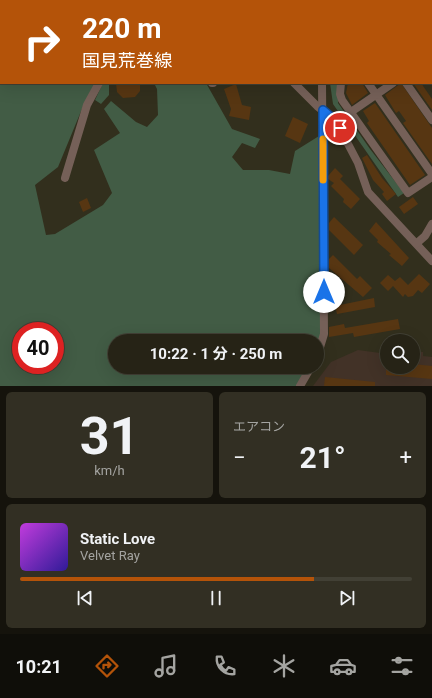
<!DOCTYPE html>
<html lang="ja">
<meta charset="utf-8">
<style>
:root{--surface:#262316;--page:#322f23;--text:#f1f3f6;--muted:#a4a4a1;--line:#424035;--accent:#b45309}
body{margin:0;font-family:Roboto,"Noto Sans JP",sans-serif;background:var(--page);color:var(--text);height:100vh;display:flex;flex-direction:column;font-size:15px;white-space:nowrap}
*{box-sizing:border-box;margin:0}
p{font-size:13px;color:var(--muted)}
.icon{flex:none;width:22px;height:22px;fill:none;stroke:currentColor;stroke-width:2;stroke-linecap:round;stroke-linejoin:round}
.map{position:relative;height:386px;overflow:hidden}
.side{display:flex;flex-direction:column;gap:6px;padding:6px;background:#15130c;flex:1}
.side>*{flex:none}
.guide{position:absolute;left:0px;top:0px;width:432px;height:84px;box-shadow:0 4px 16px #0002,0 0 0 1px var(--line);background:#b45309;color:#fff;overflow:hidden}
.tools{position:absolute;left:380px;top:334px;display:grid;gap:8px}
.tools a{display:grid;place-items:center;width:40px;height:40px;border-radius:50%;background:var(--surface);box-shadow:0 4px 16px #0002,0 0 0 1px var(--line);font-size:20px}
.speed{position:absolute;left:12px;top:322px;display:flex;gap:8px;font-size:20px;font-weight:700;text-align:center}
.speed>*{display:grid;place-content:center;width:52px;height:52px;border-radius:50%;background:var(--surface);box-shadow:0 4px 16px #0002,0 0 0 1px var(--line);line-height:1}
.speed .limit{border:6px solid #d22;background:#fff;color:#111}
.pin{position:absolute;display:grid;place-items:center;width:34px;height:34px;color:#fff;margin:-17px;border:2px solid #fff;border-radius:50%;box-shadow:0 1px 4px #0007}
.me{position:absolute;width:44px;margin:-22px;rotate:0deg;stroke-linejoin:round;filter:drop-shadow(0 0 3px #0008)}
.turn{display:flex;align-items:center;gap:14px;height:84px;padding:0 16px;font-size:18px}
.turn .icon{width:52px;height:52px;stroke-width:2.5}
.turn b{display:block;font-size:28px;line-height:34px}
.big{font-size:30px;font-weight:700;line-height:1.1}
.side .card{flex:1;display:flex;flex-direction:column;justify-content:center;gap:6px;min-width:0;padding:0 14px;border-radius:6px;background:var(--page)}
.side .dial{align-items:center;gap:0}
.dial b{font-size:52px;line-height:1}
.song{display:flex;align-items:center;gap:12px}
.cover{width:48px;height:48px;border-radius:6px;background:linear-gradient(135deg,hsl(290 70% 55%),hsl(250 70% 35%))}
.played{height:4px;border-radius:2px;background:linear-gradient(90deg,var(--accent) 75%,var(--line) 75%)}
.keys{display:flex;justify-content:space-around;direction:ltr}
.heat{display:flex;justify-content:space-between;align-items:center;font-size:22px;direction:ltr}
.side .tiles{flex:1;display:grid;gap:6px;grid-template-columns:1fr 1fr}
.card:last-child{grid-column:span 2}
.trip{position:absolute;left:108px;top:334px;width:216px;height:40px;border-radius:20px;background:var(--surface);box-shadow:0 4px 16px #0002,0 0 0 1px var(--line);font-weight:700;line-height:40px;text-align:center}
.menu{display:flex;height:64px;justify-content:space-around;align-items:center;background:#0f0e09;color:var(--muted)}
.menu .icon{width:28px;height:28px}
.menu .current{color:var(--accent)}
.menu b{font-size:18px;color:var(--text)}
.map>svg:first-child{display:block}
</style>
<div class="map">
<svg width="432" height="386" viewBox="0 0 432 386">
<rect width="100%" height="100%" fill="#322f1d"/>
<polygon fill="#423227" points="382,349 387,349 387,367 413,367 413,351 423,352 423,356 432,357 432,386 313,386 331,362 358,350 380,353"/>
<g fill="#425c45" fill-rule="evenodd">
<path d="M0 0H143L1 1V83H95L84 104 58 167 35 185 46 235 55 234 103 205 112 193 94 150 120 133 104 109 111 101 136 122 147 127 158 115 157 89 154 83H206L232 129 260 139 255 148 242 143 232 157 243 170H269L290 174 295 151 319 136 321 333 317 350V341H115V367H308L297 386H0ZM21 331H55V365H21Z"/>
<polygon points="103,83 109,83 109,95 101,104 95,100"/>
<polygon points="330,83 338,83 338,103 370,149 404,193 398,197 333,104"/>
</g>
<g fill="#573612">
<polygon points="116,83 140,83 140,91 135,97 123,98 117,92"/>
<polygon points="348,83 362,83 368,93 352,105 346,93"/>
<polygon points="401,83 432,128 432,164 403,123 406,121 399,111 396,113 385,95"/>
<polygon points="413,83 421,83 432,99 432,110"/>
<polygon points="236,84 242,105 251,107 249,120 229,116 231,109 224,89"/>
<polygon points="375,103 425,175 410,185 367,123 369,121 363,111"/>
<polygon points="293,117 308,124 300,143 285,136"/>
<polygon points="367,155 382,178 396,194 387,201 382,194 384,192 373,180 362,158"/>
<polygon points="335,168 343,176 340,179 360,199 351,209 343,202 344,199 331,186 334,183 328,179 328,176"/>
<polygon points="413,197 418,204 404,214 399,207"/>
<polygon points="87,198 91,208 83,212 79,202"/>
<polygon points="334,217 363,245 354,255 329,230 329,223"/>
<polygon points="376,222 409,258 402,266 389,255 391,254 377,242 378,240 369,231"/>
<polygon points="333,255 357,279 360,276 372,288 363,297 329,268 329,259"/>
<polygon points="419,274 430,284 422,293 418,290 413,296 408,297 405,294 403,297 393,286 388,291 380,283 388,275 395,281 400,277 408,285"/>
<polygon points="374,298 375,307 337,314 335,306"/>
<polygon points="398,319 400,329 354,337 353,333 329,337 329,327 344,324 345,328"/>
<polygon points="413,364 432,366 432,379 386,375 386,367 413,367"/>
<polygon points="325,377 375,382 375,386 324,386"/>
</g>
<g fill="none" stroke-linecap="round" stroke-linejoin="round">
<g stroke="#756058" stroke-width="8">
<polyline points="229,0 229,1"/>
<polyline points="317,0 317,1"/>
<polyline points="145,1 146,0"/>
<polyline points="268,1 269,0"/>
<polyline points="346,1 346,0"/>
<polyline points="377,1 377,0"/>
<polyline points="407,1 407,0"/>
<polyline points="431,56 432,56"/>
<polyline points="431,67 432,69"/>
<polyline points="212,83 213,83"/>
<polyline points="294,83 317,106 336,121 358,163 368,192 432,261"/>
<polyline points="341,83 340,94 342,100 408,193 432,177"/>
<polyline points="368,83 432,174"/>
<polyline points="406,83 432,120"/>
<polyline points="351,112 393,83"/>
<polyline points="65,178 87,105 99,83"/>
<polyline points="417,243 425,236 432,224"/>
<polyline points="317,357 324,334 322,83"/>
<polyline points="300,386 311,367"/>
</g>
</g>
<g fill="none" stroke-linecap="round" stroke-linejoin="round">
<g stroke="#114b97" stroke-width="10">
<polyline id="route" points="324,292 323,110 336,121 340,128"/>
</g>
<use href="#route" stroke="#1a73e8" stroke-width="7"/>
<polyline stroke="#f59e0b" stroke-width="7" points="323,139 323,180"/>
</g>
</svg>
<div class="tools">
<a><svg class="icon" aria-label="search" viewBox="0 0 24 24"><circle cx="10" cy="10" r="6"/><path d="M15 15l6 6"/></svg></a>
</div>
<div class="speed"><div class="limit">40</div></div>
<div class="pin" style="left:340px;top:128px;background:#d93025"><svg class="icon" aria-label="arrive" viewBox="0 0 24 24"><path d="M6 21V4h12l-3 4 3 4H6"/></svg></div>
<svg class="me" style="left:324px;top:292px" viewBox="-20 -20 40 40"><circle r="19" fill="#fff"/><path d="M0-13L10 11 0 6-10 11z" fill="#1a73e8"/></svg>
<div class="trip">10:22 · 1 分 · 250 m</div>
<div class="guide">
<div class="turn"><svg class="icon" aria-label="right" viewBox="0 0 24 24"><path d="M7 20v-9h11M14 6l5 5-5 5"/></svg><div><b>220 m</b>国見荒巻線</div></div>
</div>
</div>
<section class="side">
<div class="tiles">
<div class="card dial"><b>31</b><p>km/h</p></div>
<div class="card"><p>エアコン</p>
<div class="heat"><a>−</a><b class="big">21°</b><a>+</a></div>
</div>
<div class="card">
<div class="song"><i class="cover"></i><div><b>Static Love</b><p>Velvet Ray</p></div></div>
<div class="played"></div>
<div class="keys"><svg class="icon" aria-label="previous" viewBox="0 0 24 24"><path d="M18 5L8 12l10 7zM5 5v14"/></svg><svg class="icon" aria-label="pause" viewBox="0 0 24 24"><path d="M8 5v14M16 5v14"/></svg><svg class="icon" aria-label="next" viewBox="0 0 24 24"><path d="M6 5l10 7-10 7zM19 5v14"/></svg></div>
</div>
</div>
</section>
<nav class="menu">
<b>10:21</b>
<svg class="icon current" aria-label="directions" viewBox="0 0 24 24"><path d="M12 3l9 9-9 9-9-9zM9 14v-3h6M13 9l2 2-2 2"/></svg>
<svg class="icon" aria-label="music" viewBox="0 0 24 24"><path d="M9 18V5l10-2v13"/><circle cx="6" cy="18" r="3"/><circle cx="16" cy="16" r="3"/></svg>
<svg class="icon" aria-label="phone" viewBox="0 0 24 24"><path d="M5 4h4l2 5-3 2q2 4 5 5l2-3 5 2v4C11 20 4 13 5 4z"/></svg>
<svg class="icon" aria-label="climate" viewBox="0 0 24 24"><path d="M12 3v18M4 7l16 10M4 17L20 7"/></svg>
<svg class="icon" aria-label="car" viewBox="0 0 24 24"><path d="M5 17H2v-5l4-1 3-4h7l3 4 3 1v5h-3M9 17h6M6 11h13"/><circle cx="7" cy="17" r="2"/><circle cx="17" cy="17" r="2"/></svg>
<svg class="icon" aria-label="filters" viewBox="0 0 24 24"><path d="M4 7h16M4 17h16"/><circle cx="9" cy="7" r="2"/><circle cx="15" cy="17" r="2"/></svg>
</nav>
